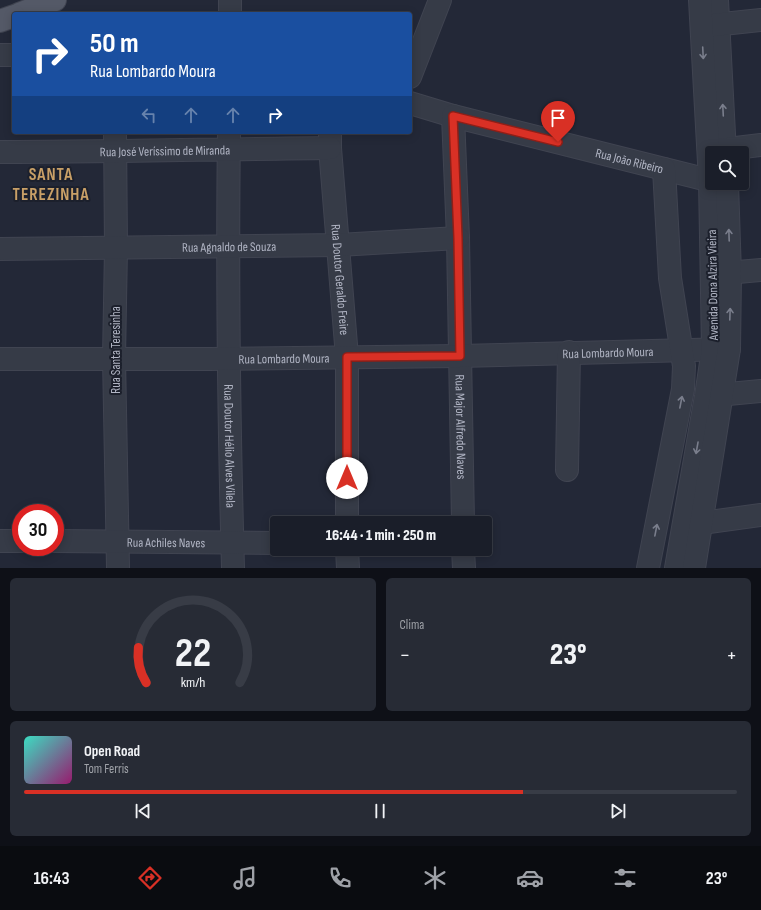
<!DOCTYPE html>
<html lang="pt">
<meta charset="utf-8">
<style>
:root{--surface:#1a1e29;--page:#272b35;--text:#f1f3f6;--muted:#9fa2a8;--line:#383c46;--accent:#d93025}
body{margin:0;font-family:"Sofia Sans Condensed",sans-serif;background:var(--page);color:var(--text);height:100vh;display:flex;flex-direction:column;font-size:15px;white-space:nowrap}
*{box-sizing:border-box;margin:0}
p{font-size:13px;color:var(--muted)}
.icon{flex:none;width:22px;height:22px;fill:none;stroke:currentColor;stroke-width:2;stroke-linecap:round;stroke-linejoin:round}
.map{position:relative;height:568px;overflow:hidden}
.drawer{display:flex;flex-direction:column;gap:10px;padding:10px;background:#0e1017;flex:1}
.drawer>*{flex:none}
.top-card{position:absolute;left:12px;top:12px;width:400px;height:122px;border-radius:4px;box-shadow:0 2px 10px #0003,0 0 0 1px var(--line);background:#1a4fa0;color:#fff;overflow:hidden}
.buttons{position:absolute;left:705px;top:146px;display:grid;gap:8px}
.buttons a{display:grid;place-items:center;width:44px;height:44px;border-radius:4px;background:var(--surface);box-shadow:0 2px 10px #0003,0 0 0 1px var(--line);font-size:20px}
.speed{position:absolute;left:12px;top:504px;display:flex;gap:8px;font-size:20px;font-weight:700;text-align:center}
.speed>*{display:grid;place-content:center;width:52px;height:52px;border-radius:50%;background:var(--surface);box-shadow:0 2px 10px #0003,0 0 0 1px var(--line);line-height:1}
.speed .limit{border:6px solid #d22;background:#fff;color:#111}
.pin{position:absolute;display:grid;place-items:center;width:34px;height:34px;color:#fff;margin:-41px -17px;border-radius:50% 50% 50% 0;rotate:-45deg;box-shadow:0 0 4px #0007}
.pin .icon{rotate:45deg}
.me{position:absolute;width:44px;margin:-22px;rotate:0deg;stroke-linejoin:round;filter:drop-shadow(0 0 3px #0008)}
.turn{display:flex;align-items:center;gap:14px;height:84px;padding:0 12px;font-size:18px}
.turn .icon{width:52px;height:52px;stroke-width:2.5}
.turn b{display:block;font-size:28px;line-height:34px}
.lanes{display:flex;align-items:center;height:38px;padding:0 12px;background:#0003;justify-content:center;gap:20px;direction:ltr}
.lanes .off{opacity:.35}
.big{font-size:30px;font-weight:800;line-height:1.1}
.drawer .card{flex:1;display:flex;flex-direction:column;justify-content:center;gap:6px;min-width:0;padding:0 14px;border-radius:6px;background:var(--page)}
.drawer .dial{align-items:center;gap:0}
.dial svg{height:104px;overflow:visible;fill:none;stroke:var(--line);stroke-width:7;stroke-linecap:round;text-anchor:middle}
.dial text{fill:var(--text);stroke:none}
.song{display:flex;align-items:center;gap:12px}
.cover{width:48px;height:48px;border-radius:6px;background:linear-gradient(135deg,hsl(170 70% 55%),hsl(320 70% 35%))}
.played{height:4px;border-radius:2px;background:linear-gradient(90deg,var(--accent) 70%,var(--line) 70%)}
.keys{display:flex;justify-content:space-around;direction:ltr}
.heat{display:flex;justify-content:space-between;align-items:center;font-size:22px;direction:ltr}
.drawer .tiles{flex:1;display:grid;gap:10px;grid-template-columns:1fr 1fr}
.card:last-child{grid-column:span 2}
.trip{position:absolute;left:270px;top:516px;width:222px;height:40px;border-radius:4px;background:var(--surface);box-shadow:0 2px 10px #0003,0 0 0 1px var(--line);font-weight:800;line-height:40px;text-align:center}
.tabs{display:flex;height:64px;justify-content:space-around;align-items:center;background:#0a0c10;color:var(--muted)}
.tabs .icon{width:28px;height:28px}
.tabs .selected{color:var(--accent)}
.tabs b{font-size:18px;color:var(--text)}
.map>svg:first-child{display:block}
</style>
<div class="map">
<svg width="761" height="568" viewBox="0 0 761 568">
<rect width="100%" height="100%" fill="#232837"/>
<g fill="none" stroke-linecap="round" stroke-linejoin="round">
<g stroke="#404451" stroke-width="24">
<g id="minor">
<polyline points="230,0 230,14"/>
<polyline points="717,0 725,153"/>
<polyline points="704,26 761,20"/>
<polyline points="0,55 14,55"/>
<polyline points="410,77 440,0"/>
<path id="s1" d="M410 103 453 116 712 181"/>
<path id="s2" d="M453 116 458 238 463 523"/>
<polyline points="115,132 116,248 114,358 118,568"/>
<path id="s3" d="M229 132C227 277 229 423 233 568"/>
<path id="s4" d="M330 132V148L347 357V523"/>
<polyline points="711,151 761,145"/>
<path id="s5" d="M0 152C110 152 220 149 330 148"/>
<path id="s6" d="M0 249 339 245 458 238"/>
<polyline points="715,274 761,270"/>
<path id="s7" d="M0 359H209L460 356 729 349"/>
<polyline points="707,396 761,391"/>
<polyline points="567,470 569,352"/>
<polyline points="687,525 761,515"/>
<polyline points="0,541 21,541"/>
<path id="s8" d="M55 541 277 543"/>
<polyline points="347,549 348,568"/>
<polyline points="463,549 464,568"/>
<polyline points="648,568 683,389 684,366 670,278 664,169"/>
<polyline points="676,568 706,396 713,349 710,181 700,0"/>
<polyline points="694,568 729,349 730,274 727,183"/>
</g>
</g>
<g stroke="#404451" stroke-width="24">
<g id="major">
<polyline points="19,14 55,0"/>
<polyline points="0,21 14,16"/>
</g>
</g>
<use href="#minor" stroke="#363b47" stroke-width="22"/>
<use href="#major" stroke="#545967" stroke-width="22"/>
</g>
<defs><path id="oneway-shaft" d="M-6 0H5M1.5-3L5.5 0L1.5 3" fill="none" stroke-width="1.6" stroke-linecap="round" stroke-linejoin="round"/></defs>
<g stroke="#7a7e8c">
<use href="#oneway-shaft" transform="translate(703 53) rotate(87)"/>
<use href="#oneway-shaft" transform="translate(723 110) rotate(-93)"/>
<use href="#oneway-shaft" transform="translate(729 235) rotate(-92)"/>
<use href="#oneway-shaft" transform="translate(730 314) rotate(-88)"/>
<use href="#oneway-shaft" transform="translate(681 402) rotate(-79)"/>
<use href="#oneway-shaft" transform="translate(697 448) rotate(100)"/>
<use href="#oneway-shaft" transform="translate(656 530) rotate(-79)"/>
</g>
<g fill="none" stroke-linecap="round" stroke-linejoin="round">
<g stroke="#8d1f18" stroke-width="10">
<polyline id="route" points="347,478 347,357 460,356 458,238 453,116 558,142"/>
</g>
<use href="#route" stroke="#d93025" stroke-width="7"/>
</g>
<g text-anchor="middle" stroke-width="4" stroke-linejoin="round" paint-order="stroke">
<g font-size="13" fill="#b1b5c4" stroke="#1c202c">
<text dy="5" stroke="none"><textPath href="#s5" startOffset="165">Rua José Veríssimo de Miranda</textPath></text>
<text dy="5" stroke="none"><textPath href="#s1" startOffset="227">Rua João Ribeiro</textPath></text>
<text dy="5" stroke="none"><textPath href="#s6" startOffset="229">Rua Agnaldo de Souza</textPath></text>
<text dy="5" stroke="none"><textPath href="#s4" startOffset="148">Rua Doutor Geraldo Freire</textPath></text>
<text transform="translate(712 285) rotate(-91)" y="5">Avenida Dona Alzira Vieira</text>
<text transform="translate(115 350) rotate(-90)" y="5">Rua Santa Teresinha</text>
<text dy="5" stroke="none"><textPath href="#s7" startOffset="608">Rua Lombardo Moura</textPath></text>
<text dy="5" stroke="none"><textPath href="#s7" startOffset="284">Rua Lombardo Moura</textPath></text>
<text dy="5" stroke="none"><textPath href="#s2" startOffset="311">Rua Major Alfredo Naves</textPath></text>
<text dy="5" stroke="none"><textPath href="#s3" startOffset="314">Rua Doutor Hélio Alves Vilela</textPath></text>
<text dy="5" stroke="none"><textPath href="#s8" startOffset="111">Rua Achiles Naves</textPath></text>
</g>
<g font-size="17" font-weight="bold" letter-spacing="1" fill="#c9a067" stroke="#1c202c">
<text x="51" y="180">SANTA<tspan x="51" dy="20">TEREZINHA</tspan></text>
</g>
</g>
</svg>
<div class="buttons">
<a><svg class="icon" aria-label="search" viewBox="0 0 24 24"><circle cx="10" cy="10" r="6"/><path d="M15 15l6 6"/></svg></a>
</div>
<div class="speed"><div class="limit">30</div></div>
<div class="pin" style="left:558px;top:142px;background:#d93025"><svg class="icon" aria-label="arrive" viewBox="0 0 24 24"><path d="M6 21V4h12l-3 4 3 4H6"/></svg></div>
<svg class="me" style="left:347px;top:478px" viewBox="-20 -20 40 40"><circle r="19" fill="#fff"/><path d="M0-13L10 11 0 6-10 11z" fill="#d93025"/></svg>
<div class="trip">16:44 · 1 min · 250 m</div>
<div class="top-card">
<div class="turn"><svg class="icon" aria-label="right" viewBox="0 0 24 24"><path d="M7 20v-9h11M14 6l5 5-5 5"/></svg><div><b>50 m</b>Rua Lombardo Moura</div></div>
<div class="lanes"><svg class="icon off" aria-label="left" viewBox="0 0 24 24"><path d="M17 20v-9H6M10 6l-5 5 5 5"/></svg><svg class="icon off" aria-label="ahead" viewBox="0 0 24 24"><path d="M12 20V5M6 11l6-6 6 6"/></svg><svg class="icon off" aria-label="ahead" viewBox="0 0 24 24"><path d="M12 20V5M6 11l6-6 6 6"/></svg><svg class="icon" aria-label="right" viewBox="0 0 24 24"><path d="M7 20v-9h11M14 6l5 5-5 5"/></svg></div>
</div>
</div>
<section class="drawer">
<div class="tiles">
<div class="card dial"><svg viewBox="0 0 100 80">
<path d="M14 69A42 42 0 1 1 86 69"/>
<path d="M14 69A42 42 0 0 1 8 42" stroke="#d93025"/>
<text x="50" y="56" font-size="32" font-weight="700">22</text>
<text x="50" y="72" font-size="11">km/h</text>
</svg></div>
<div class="card"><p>Clima</p>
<div class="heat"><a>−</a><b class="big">23°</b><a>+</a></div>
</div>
<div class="card">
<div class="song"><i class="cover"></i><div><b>Open Road</b><p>Tom Ferris</p></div></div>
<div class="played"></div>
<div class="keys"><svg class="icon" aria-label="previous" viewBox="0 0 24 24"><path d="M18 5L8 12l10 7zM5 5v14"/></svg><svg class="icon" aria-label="pause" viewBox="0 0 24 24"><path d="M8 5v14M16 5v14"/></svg><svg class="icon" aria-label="next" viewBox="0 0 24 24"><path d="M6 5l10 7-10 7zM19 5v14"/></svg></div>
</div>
</div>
</section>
<nav class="tabs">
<b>16:43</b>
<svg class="icon selected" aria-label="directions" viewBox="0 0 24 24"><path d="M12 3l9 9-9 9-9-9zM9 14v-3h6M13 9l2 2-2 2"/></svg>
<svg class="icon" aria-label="music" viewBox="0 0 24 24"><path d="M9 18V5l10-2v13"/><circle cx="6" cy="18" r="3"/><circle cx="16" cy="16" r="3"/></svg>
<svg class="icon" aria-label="phone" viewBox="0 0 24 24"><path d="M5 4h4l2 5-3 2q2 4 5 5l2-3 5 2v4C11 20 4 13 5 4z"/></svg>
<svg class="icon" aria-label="climate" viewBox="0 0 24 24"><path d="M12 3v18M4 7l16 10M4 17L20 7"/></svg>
<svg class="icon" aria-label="car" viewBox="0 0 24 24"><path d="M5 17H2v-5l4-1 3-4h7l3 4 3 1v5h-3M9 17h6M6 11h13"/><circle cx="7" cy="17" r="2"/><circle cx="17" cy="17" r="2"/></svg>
<svg class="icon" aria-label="filters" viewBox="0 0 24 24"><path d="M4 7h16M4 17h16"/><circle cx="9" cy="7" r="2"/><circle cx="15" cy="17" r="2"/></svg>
<b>23°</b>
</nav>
